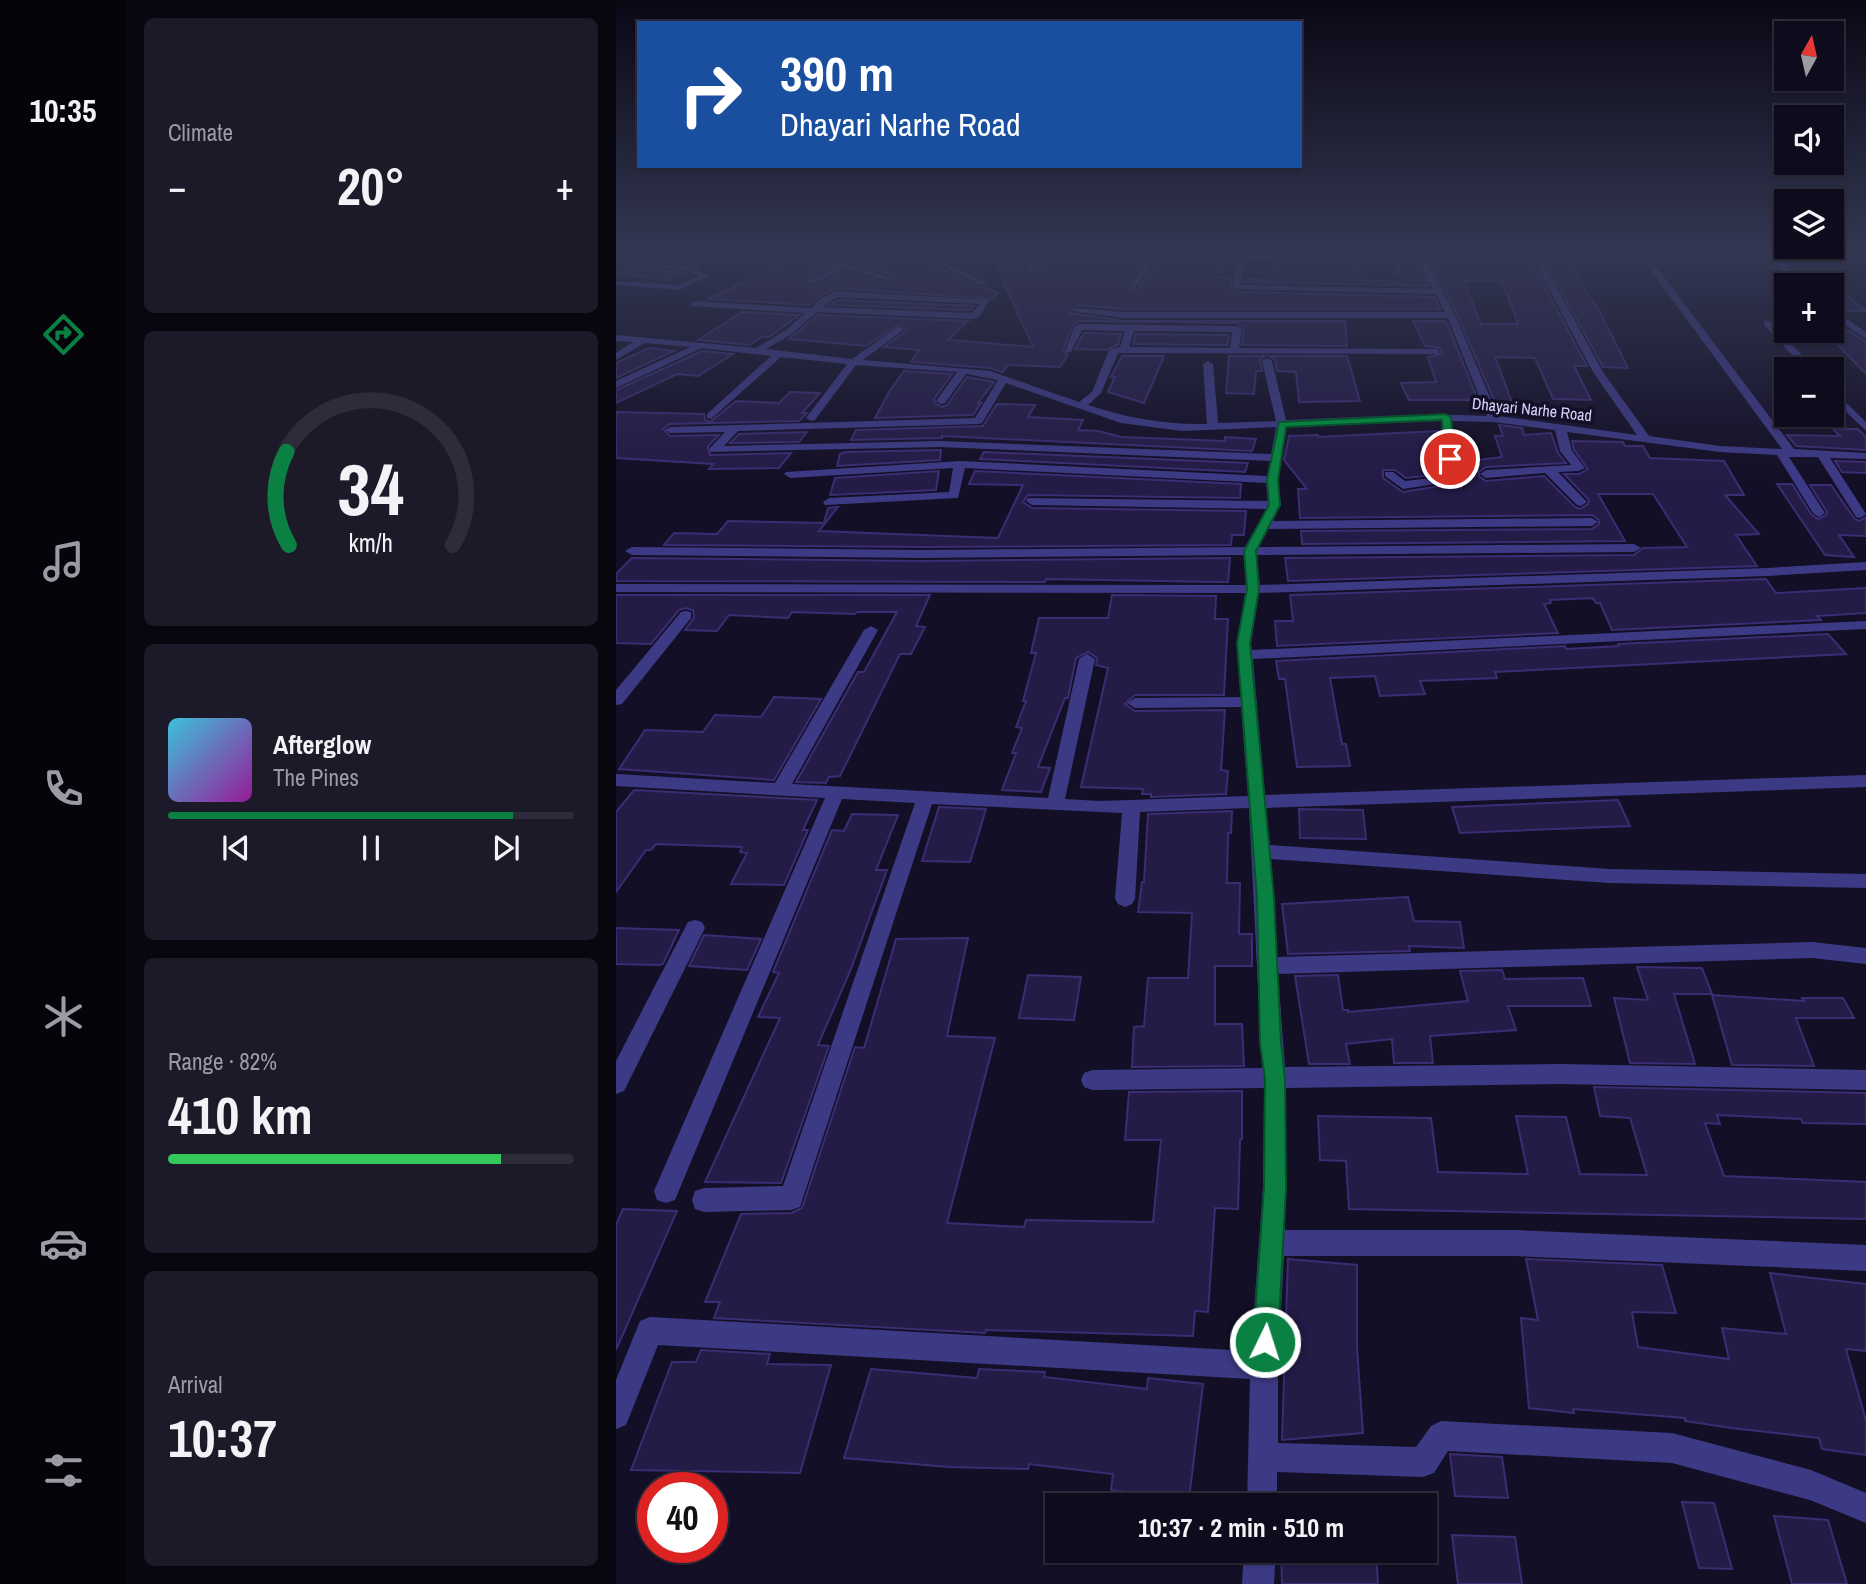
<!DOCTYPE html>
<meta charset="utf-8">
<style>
:root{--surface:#0e0b1c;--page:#1c1929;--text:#f1f3f6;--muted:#9b9ba3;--line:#2e2b3b;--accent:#0b8043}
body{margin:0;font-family:"Archivo Narrow",sans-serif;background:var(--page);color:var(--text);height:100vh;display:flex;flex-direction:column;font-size:26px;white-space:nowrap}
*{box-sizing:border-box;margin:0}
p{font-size:23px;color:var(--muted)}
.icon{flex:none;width:38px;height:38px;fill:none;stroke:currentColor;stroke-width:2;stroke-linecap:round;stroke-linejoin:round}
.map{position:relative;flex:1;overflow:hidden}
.drawer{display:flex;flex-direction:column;gap:18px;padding:18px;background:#08060f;width:490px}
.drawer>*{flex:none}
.banner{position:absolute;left:21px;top:21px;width:665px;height:147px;border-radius:0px;box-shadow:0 2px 5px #0004,0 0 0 2px var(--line);background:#1a4fa0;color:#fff;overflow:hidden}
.needle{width:46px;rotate:8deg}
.fabs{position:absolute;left:1158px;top:21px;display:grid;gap:14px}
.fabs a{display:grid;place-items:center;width:70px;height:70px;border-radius:0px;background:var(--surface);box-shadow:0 2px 5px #0004,0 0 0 2px var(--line);font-size:35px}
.speed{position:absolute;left:21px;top:1472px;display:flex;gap:14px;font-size:35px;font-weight:700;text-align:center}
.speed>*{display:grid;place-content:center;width:91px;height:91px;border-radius:50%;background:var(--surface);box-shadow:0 2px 5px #0004,0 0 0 2px var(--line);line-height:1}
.speed .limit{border:10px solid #d22;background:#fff;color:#111}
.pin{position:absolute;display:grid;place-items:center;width:60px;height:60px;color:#fff;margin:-30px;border:4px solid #fff;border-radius:50%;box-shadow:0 2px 7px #0007}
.me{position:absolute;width:77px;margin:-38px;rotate:4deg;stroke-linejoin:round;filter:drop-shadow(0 0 5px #0008)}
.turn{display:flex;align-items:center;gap:24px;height:147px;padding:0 28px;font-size:32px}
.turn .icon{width:91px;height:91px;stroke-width:2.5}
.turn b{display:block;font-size:49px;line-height:60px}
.big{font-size:52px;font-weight:800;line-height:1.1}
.drawer .tile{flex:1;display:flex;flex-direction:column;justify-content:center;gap:10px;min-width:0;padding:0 24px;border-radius:10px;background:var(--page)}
.drawer .dial{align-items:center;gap:0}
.dial svg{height:182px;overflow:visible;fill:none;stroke:var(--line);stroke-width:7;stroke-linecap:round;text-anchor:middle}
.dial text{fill:var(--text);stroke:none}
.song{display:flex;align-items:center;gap:21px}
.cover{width:84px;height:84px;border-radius:10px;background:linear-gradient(135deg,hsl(190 70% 55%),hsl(300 70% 35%))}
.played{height:7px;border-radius:4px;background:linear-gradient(90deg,var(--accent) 85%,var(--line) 85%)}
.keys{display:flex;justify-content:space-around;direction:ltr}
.heat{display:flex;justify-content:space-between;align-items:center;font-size:38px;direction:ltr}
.charge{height:10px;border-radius:5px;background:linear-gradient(90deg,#34c759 82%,var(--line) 0)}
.trip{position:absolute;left:429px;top:1493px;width:392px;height:70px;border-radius:0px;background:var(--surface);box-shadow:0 2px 5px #0004,0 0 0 2px var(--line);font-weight:800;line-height:70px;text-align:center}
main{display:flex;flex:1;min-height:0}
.tabs{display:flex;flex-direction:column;width:126px;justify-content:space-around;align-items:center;background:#06040b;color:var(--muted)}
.tabs .icon{width:49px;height:49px}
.tabs .active{color:var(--accent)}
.tabs b{font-size:32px;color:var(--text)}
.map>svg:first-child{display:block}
</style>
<main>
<nav class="tabs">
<b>10:35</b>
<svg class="icon active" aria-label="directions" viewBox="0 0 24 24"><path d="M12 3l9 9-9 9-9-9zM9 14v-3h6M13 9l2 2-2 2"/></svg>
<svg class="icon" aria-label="music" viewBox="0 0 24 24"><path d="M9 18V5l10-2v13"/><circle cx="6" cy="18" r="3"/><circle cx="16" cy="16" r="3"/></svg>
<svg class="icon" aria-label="phone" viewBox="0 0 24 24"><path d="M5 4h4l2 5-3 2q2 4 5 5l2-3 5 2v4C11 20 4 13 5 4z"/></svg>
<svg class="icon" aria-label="climate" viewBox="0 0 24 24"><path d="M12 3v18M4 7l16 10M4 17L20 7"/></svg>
<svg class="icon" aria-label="car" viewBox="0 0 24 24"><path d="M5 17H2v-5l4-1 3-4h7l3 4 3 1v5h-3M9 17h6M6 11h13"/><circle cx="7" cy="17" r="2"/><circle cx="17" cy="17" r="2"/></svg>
<svg class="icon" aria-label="filters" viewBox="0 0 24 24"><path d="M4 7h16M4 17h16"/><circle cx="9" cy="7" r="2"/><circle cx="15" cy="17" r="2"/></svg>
</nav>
<section class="drawer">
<div class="tile"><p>Climate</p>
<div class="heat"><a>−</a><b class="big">20°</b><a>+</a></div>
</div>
<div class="tile dial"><svg viewBox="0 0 100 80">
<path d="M14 69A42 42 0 1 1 86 69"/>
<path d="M14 69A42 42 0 0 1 13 28" stroke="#0b8043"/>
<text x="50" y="56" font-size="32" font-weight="700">34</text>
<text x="50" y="72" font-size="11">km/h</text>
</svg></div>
<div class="tile">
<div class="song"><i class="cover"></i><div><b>Afterglow</b><p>The Pines</p></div></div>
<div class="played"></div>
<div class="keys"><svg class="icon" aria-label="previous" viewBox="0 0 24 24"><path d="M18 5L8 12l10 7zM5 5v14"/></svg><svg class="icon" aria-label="pause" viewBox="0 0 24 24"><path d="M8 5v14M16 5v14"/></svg><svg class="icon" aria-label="next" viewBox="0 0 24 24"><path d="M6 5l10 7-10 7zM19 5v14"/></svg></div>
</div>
<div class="tile"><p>Range · 82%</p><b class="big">410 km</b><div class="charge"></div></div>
<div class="tile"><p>Arrival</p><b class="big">10:37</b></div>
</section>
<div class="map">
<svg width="1250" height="1584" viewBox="0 0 1250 1584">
<rect width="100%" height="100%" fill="#130f26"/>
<g fill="#241b47" stroke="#3b2d73" stroke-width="2" fill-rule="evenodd">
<polygon points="51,253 104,253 80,266 36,261 32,267 35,270 66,273 53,280 2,274"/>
<polygon points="190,253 292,253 363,287 368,287 382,293 375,299 220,288 206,295 194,305 92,299 175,260 215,267 191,279 190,283 194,288 230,272 273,284 280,280 279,276 206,254"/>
<polygon points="416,253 424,253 413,263 415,272 423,271 439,253 532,255 512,286 514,290 522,289 548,253 611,262 598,277 616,278 615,288 621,292 818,297 825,309 508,309 460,305 454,313 508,321 729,321 731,346 626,345 628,328 621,323 463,321 456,326 447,351 452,355 444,367 392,365 386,372 374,368 295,362 303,350 268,347 290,331 289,327 284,324 250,346 173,339 202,315 352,321 332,340 417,347 381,267 397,268"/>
<polygon points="709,253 741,253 742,280 787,282 775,253 796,253 813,286 628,282 629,279 656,280 658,263 692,262"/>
<path d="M809 253H904L908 261H915L971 366H958L975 400 937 399 919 358 879 357 901 416 884 414 841 314ZM848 281H886L902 324H865Z"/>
<polygon points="929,261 952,262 985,314 1012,368 987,367"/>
<polygon points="1216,283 1250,311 1223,311 1216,307"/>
<polygon points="222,300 358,306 355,310 214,305"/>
<polygon points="126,312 183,315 153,337 146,337 133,345 82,340"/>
<polygon points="797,321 830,321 862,400 793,400 785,383 820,382 812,357 826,354 824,348 809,346"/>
<polygon points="1208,331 1233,331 1250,342 1250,374"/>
<polygon points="468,333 505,334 502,345 490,350 459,349"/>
<polygon points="520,334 613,335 612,345 517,344"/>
<polygon points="33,348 58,351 0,378 0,363"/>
<polygon points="86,351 117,354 82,376 61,374 0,403 0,390"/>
<polygon points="506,356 548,356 528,403 492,392 499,377 495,377"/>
<polygon points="613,356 649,356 644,360 646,371 640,371 638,394 610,393"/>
<polygon points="653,356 731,356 744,401 683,402 680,372 661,371 659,360"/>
<polygon points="288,371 336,374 318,399 319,403 326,407 331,405 351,377 378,382 362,403 365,403 357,415 259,418 273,392"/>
<polygon points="174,392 204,393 186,413 191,413 183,421 54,424 47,429 54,436 103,435 92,446 94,455 175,453 163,468 93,469 97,464 0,458 0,412 88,414 89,420 94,422 120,401 163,403"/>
<polygon points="381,404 419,405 412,417 467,420 462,430 483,431 505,437 609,441 609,437 640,439 636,451 326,436 326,438 235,440 240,430 367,426"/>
<polygon points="883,425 906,428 908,435 935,433 942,453 950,463 870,467 863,472 863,476 870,481 928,476 959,507 964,509 972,504 973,500 948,474 963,474 972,469 958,450 956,441 1007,442 1009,446 1027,446 1034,458 1108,461 1128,495 1109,495 1143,534 1120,535 1141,566 672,581 669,558 1018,555 1027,548 1071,547 1037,494 982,494 1009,541 686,544 685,531 976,529 983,524 983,520 976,515 684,518 682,489 691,489 668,460 673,436 702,435 702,437 822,431 825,459 836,473 790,478 779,470 767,470 767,478 787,492 855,481 857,475 846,462 886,457 879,436 887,436"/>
<polygon points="1217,429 1242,429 1250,437 1250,450 1180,446 1171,435 1224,436"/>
<polygon points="191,432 183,442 114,443 123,434"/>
<polygon points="325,450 324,460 221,466 224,454 229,452"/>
<polygon points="368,452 632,463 629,472 364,459"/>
<polygon points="1219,461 1250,462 1250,473 1226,472"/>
<polygon points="323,471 320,490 214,495 219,478"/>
<polygon points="359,471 625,484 624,498 412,495 407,502 416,508 630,511 628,535 616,535 615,545 306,547 48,545 58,533 101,534 112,521 208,523 212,508 222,507 203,531 382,538 407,485 353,484"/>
<polygon points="1161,484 1176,484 1195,514 1202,519 1210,515 1211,512 1194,485 1215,485 1238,518 1243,521 1250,517 1250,536 1223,535 1238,557 1209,555"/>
<polygon points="16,558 306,561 614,558 612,582 601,582 430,579 429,582 0,581 0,574"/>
<polygon points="1150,579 1160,593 1250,588 1250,613 1201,616 1205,620 996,630 984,603 980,603 977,598 934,600 935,603 928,604 942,633 661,646 659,621 677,621 674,595"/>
<polygon points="0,595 314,595 300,626 309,627 295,654 284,654 224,776 213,777 210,783 180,782 242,672 248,672 281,612 241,612 239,614 176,612 172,618 113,615 101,631 69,630 78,618 77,610 69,608 63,610 35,644 0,643"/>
<polygon points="496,595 600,596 599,619 612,619 608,695 519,695 509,704 519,711 609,710 605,770 612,771 610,794 535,797 535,794 526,794 527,789 465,787 492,668 480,665 481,658 472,652 460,658 452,698 449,698 422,767 434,768 425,792 386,790 400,753 396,753 406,728 400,727 410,701 407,701 420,653 415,653 423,618 492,618"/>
<polygon points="1212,634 1230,654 879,672 881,678 804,681 809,694 764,696 759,676 714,678 726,744 730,744 734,766 681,767 669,679 663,679 660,661 949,646 950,649 1003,646 1002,644"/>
<polygon points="158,697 205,699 158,780 3,769 29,730 87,732 99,715 145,717"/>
<polygon points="18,790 201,800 187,830 192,830 168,885 115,884 131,853 124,852 126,847 40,844 35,850 30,850 0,892 0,812"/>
<polygon points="1002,800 1014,826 844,833 836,807"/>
<polygon points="323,807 370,809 354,862 306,861"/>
<polygon points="683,809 747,810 750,839 684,838"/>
<polygon points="616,811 615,833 612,833 611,883 624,883 623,934 636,934 636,966 599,966 599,1024 626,1024 628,1066 516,1067 518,1027 528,1026 532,978 572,978 576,913 522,912 526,882 528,882 532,814"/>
<polygon points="236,814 282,815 260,870 271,870 235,969 202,1045 213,1046 165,1183 89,1182 164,1018 142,1017 163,973 157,972 216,830 228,831"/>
<polygon points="792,897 798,921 844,922 848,948 793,946 794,951 672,954 666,904"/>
<polygon points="0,928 63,930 47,964 44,965 0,964"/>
<polygon points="88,935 145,939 131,970 73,966"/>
<polygon points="352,938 331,1036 379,1038 331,1223 408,1227 410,1220 537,1222 545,1140 509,1140 513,1092 626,1091 626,1139 624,1140 622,1209 599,1208 592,1312 579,1311 577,1336 370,1330 369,1333 98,1318 104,1302 89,1302 125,1214 175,1213 186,1208 239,1047 248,1048 280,939"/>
<polygon points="1021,967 1086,968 1096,994 1058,994 1079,1064 1014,1063 998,998 1032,1000"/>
<polygon points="886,970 889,979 967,978 975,1006 892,1006 900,1030 814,1036 817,1063 778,1063 776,1039 730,1044 734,1064 693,1064 679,976 722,975 727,1010 732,1010 732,1012 852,1001 844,971"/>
<polygon points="412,975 465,977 458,1020 403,1018"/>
<polygon points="1096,995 1188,1001 1186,998 1227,998 1238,1018 1180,1018 1198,1066 1116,1065"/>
<polygon points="978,1087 1250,1093 1250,1124 1187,1123 1185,1119 1101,1115 1104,1124 1089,1123 1108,1176 1250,1182 1250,1219 733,1209 730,1161 704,1160 702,1116 815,1118 822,1172 912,1174 900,1116 950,1117 964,1174 1031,1175 1014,1118 984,1116"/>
<polygon points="7,1209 61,1211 0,1350 0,1225"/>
<polygon points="672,1259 741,1265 741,1347 747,1433 666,1440"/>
<polygon points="910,1259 1046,1265 1060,1313 1016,1312 1022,1347 1113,1359 1106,1328 1170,1334 1154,1273 1250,1284 1250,1351 1230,1349 1250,1421 1250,1455 1206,1449 1203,1438 1115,1428 1069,1421 1069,1418 957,1409 958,1413 913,1408 905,1318 922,1320"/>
<polygon points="85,1350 154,1354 151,1364 215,1365 184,1473 15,1470 56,1362 80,1362"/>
<polygon points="255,1369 361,1378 363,1369 429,1372 428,1377 531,1389 532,1378 587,1384 573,1499 495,1490 497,1474 413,1464 412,1469 333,1467 228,1458"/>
<polygon points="834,1454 886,1457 892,1498 839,1496"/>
<polygon points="1066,1502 1098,1503 1116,1569 1083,1568"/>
<polygon points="1158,1516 1212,1520 1231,1584 1176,1584"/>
<polygon points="836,1535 899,1537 906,1584 842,1584"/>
<polygon points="665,1550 760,1550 762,1584 666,1584"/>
</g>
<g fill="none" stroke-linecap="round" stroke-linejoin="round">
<g fill="#3d3a85" fill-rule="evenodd">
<polygon points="131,253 205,257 278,279 274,281 230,269 195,285 192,281 222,266 204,261"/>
<polygon points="299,253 310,253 371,283 364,285"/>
<polygon points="428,253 437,253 421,269 415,269 415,265"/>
<polygon points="536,253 544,253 520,287 514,287"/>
<path d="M550 253 625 257 707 253 692 259 629 261 625 285 817 289 798 253H806L839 315 882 416 1021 435 977 372 914 253H922L987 372 1033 436 1104 446 1166 449 1022 253H1030L1178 449 1250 453V459L1214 458 1250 514 1244 518 1240 517 1202 457H1173L1209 513 1203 517 1197 513 1161 455 1104 452 951 432 956 451 969 468 963 471 942 472 971 502 965 506 961 505 929 473 870 478 864 474 870 470 955 465 944 451 939 430 878 422 836 421 840 458 855 477 853 479 787 489 769 476V472H777L789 481 841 475 828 459 825 421 671 427 662 480 665 505 657 521 976 518 982 522 976 526 652 529 643 547 1018 544 1025 548 1018 552 641 555 644 585 1151 568 1250 562V570L1151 576 643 593 635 643 636 650 1250 621V629L637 659 649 795 1250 775V787L650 808 654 845 994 869 1250 874V888L994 883 655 859 661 957 1196 942 1250 948V964L1196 958 662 974 669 1067 945 1064 1250 1070V1090L945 1084 670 1088 669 1230H899L1250 1245V1271L899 1256H668L662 1366V1443L800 1447 815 1426 825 1421 1056 1433 1195 1470 1250 1493V1523L1194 1500 1056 1463 832 1451 818 1473 807 1477 661 1472V1505H631L634 1379 42 1345 10 1425 0 1429V1380L24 1321 34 1317 635 1351 647 1187 648 1088 476 1090 468 1087 465 1080 468 1073 476 1070 646 1068 633 808 524 812 519 899 516 904 509 907 502 904 499 899 506 813 316 804 184 1207 175 1210 88 1212 79 1209 76 1200 79 1191 88 1188 167 1186 299 803 226 799 59 1200 50 1203 41 1200 38 1191 209 798 0 786V774L159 783 248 630 255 626 262 630 176 784 432 798 463 659 471 654 479 659 449 799 484 801 632 796 625 707 519 708 511 703 519 698 625 697 621 643 629 593 0 592V584L630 585 628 555 306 558 16 555 9 551 16 547 306 550 629 547 651 509 416 505 410 501 412 498 652 501 650 483 349 468 342 498 209 505 207 502 213 498 333 492 337 468 174 478 168 474 170 472 344 461 651 476 654 461 324 447 94 452V448L109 432 54 433 49 430 54 427 359 418 382 380 350 374 329 403 325 404 320 401 341 372 240 365 199 420 195 421 190 418 231 364 165 357 95 419 91 418V414L155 356 86 348 0 388V381L74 347 29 343 0 360V353L17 342 0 341V335L140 348 170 330 189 313 74 306 77 301 195 308 207 297 220 291 373 300 363 317 356 319 201 312 176 334 150 349 236 359 283 326 288 329 286 331 247 360 374 371 463 402 476 392 493 350 504 347 509 331 466 330 455 352H449L458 327 463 324 621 326 626 329 623 348 820 349 823 350V354L502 353 485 393 472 405C511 418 550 425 591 424L587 364 592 361 597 364 602 423 660 421 646 361 651 358 656 361 670 420 814 414 871 416 832 318H508L456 311 460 308 508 312H829L820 294 621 289 617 287 621 261ZM221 297 364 304 356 313 206 307ZM518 331 616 332 614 348 513 347ZM390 383 505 423 566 431 660 427 655 454 324 441 108 446 122 431 362 424 366 423Z"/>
<polygon points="1150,253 1159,253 1191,285 1183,285"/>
<polygon points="38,263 77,267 93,276 63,290 0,285 0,281 62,285 83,276 75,271 35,267"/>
<polygon points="1216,309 1250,332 1250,339 1216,316"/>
<polygon points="1148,321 1154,321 1199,369 1189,369 1148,325"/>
<polygon points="1216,389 1250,422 1250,431 1216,398"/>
<polygon points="70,611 75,612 75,618 6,704 0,705 0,690 65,612"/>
<polygon points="79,920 86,922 89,928 8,1091 0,1094 0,1061 72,922"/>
<polygon points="628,1550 660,1550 658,1584 626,1584"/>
</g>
</g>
<linearGradient id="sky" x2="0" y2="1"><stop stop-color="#0a0815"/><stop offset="0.53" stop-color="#333752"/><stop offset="1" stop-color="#333752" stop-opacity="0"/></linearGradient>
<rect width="1250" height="475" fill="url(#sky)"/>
<polygon fill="#0b8043" stroke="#07532c" stroke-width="2" points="830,414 835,417 839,459 834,462 828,459 826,420 670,427 662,480 664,505 640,551 643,589 634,643 658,898 665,1043 669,1079 670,1187 662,1342 658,1351 649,1354 641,1351 637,1342 648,1187 649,1079 644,1043 641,898 621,643 631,589 628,551 653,505 651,480 663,422"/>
<g text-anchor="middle" stroke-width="7" stroke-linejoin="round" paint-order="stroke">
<g font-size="16" fill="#d9d4ff" stroke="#130f26">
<text transform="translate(916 409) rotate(6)" y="6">Dhayari Narhe Road</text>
</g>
</g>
</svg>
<div class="fabs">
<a><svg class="needle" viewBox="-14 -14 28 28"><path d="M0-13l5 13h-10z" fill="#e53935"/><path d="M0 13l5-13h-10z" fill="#9b9ba3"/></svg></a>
<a><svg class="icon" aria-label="sound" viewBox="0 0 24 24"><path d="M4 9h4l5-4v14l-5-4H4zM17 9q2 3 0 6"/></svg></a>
<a><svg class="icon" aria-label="layers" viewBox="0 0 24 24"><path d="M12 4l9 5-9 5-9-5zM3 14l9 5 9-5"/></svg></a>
<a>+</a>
<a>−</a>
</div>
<div class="speed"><div class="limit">40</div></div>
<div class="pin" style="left:834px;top:459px;background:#d93025"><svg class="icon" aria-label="arrive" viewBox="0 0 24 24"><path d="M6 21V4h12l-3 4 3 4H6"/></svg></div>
<svg class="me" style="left:649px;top:1342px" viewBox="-20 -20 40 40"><circle r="17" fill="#0b8043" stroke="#fff" stroke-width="3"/><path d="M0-11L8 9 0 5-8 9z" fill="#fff"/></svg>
<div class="trip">10:37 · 2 min · 510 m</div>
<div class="banner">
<div class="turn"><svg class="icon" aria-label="right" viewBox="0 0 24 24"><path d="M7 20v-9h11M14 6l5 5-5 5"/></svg><div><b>390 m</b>Dhayari Narhe Road</div></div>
</div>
</div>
</main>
